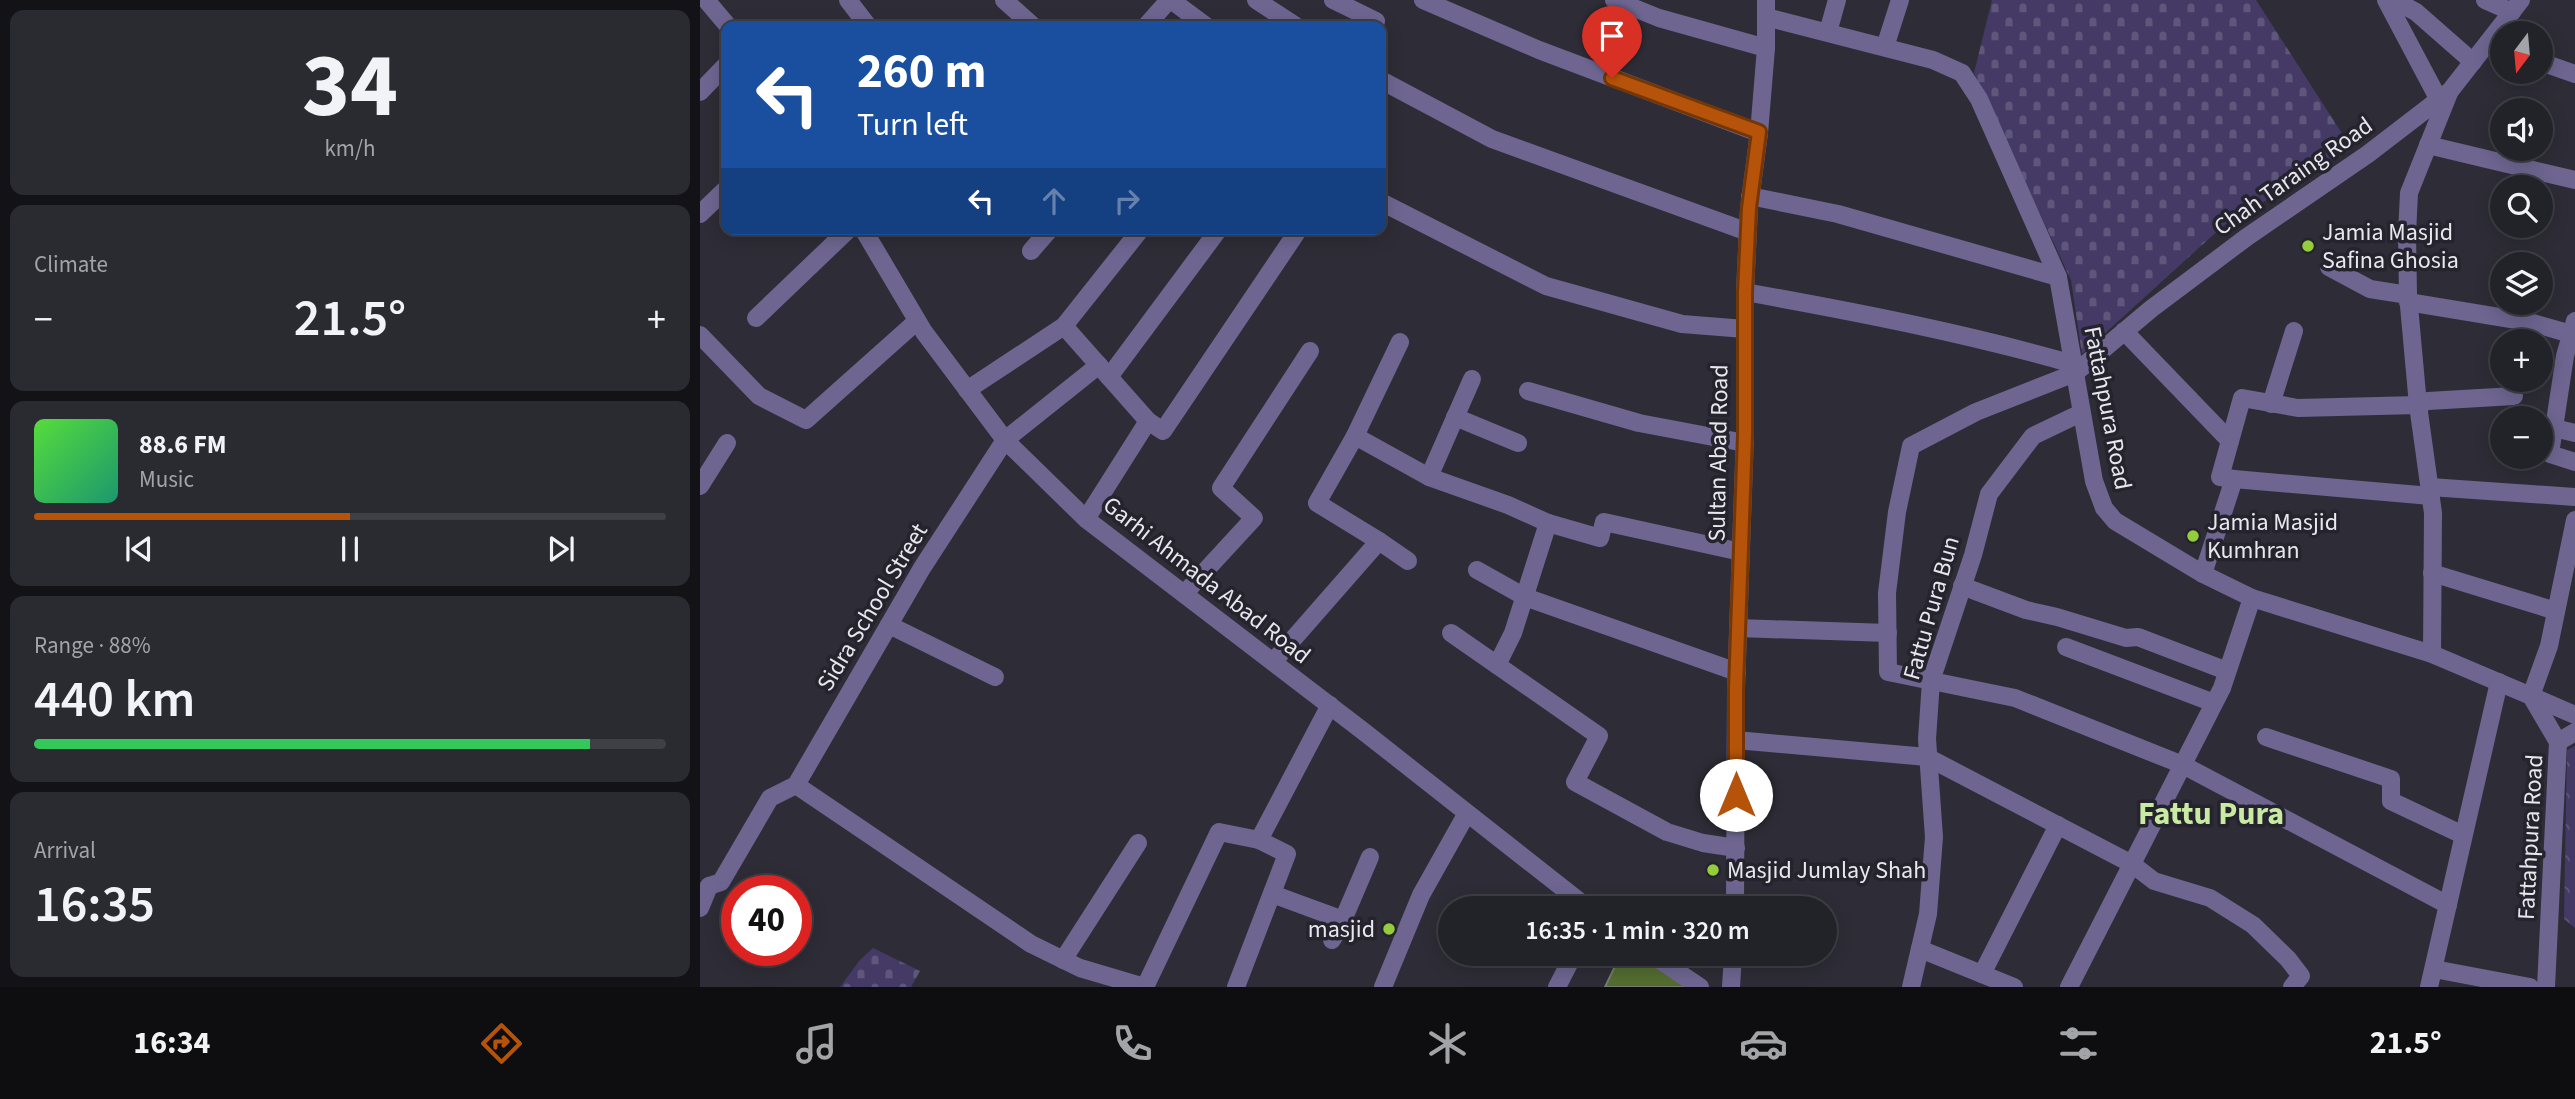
<!DOCTYPE html>
<meta charset="utf-8">
<style>
:root{--surface:#222229;--page:#2a2a31;--text:#f1f3f6;--muted:#a2a4a8;--line:#3f3f46;--accent:#b45309}
body{margin:0;font-family:"Source Sans 3",sans-serif;background:var(--page);color:var(--text);height:100vh;display:flex;flex-direction:column;font-size:26px;white-space:nowrap}
*{box-sizing:border-box;margin:0}
p{font-size:23px;color:var(--muted)}
.icon{flex:none;width:38px;height:38px;fill:none;stroke:currentColor;stroke-width:2;stroke-linecap:round;stroke-linejoin:round}
.map{position:relative;flex:1;overflow:hidden}
.drawer{display:flex;flex-direction:column;gap:10px;padding:10px;background:#131317;width:700px}
.drawer>*{flex:none}
.top-card{position:absolute;left:21px;top:21px;width:665px;height:214px;border-radius:14px;box-shadow:0 4px 18px #0003,0 0 0 2px var(--line);background:#1a4fa0;color:#fff;overflow:hidden}
.needle{width:46px;rotate:196deg}
.buttons{position:absolute;left:1790px;top:21px;display:grid;gap:14px}
.buttons a{display:grid;place-items:center;width:63px;height:63px;border-radius:50%;background:var(--surface);box-shadow:0 4px 18px #0003,0 0 0 2px var(--line);font-size:35px}
.speed{position:absolute;left:21px;top:875px;display:flex;gap:14px;font-size:35px;font-weight:700;text-align:center}
.speed>*{display:grid;place-content:center;width:91px;height:91px;border-radius:50%;background:var(--surface);box-shadow:0 4px 18px #0003,0 0 0 2px var(--line);line-height:1}
.speed .limit{border:10px solid #d22;background:#fff;color:#111}
.pin{position:absolute;display:grid;place-items:center;width:60px;height:60px;color:#fff;margin:-72px -30px;border-radius:50% 50% 50% 0;rotate:-45deg;box-shadow:0 0 7px #0007}
.pin .icon{rotate:45deg}
.me{position:absolute;width:77px;margin:-38px;rotate:0deg;stroke-linejoin:round;filter:drop-shadow(0 0 5px #0008)}
.turn{display:flex;align-items:center;gap:24px;height:147px;padding:0 21px;font-size:32px}
.turn .icon{width:91px;height:91px;stroke-width:2.5}
.turn b{display:block;font-size:49px;line-height:60px}
.lanes{display:flex;align-items:center;height:66px;padding:0 21px;background:#0003;justify-content:center;gap:35px;direction:ltr}
.lanes .off{opacity:.35}
.big{font-size:52px;font-weight:600;line-height:1.1}
.drawer .widget{flex:1;display:flex;flex-direction:column;justify-content:center;gap:10px;min-width:0;padding:0 24px;border-radius:14px;background:var(--page)}
.drawer .dial{align-items:center;gap:0}
.dial b{font-size:91px;line-height:1}
.song{display:flex;align-items:center;gap:21px}
.cover{width:84px;height:84px;border-radius:10px;background:linear-gradient(135deg,hsl(110 70% 55%),hsl(160 70% 35%))}
.played{height:7px;border-radius:4px;background:linear-gradient(90deg,var(--accent) 50%,var(--line) 50%)}
.keys{display:flex;justify-content:space-around;direction:ltr}
.heat{display:flex;justify-content:space-between;align-items:center;font-size:38px;direction:ltr}
.charge{height:10px;border-radius:5px;background:linear-gradient(90deg,#34c759 88%,var(--line) 0)}
.trip{position:absolute;left:738px;top:896px;width:399px;height:70px;border-radius:35px;background:var(--surface);box-shadow:0 4px 18px #0003,0 0 0 2px var(--line);font-weight:600;line-height:70px;text-align:center}
.dock{display:flex;height:112px;justify-content:space-around;align-items:center;background:#0e0e10;color:var(--muted)}
.dock .icon{width:49px;height:49px}
.dock .active{color:var(--accent)}
.dock b{font-size:32px;color:var(--text)}
main{display:flex;flex:1;min-height:0}
.map>svg:first-child{display:block}
</style>
<main>
<section class="drawer">
<div class="widget dial"><b>34</b><p>km/h</p></div>
<div class="widget"><p>Climate</p>
<div class="heat"><a>−</a><b class="big">21.5°</b><a>+</a></div>
</div>
<div class="widget">
<div class="song"><i class="cover"></i><div><b>88.6 FM</b><p>Music</p></div></div>
<div class="played"></div>
<div class="keys"><svg class="icon" aria-label="previous" viewBox="0 0 24 24"><path d="M18 5L8 12l10 7zM5 5v14"/></svg><svg class="icon" aria-label="pause" viewBox="0 0 24 24"><path d="M8 5v14M16 5v14"/></svg><svg class="icon" aria-label="next" viewBox="0 0 24 24"><path d="M6 5l10 7-10 7zM19 5v14"/></svg></div>
</div>
<div class="widget"><p>Range · 88%</p><b class="big">440 km</b><div class="charge"></div></div>
<div class="widget"><p>Arrival</p><b class="big">16:35</b></div>
</section>
<div class="map">
<svg width="1875" height="987" viewBox="0 0 1875 987">
<defs>
<pattern id="cemetery-stones" width="16" height="16" patternUnits="userSpaceOnUse" patternTransform="scale(1.75)"><rect width="16" height="16" fill="#443a65"/><path d="M2 7V4a2 2 0 0 1 4 0v3zM10 15v-3a2 2 0 0 1 4 0v3z" fill="#5f567b"/></pattern>
<pattern id="park-crowns" width="20" height="18" patternUnits="userSpaceOnUse" patternTransform="scale(1.75)"><rect width="20" height="18" fill="#443a65"/><path d="M2 6a3 3 0 1 1 6 0M12 15a3 3 0 1 1 6 0" fill="none" stroke="#5f567b"/></pattern>
</defs>
<rect width="100%" height="100%" fill="#2e2d37"/>
<g fill="url(#cemetery-stones)">
<polygon points="1292,0 1556,0 1652,149 1523,226 1382,354 1371,280 1274,73"/>
<polygon points="173,948 220,971 211,987 140,987 160,960"/>
</g>
<polygon fill="url(#park-crowns)" points="1875,746 1875,928 1864,919 1867,750"/>
<polygon fill="#536d31" stroke="#757b6f" stroke-width="2" points="921,954 942,954 993,987 905,987"/>
<g fill="none" stroke-linecap="round" stroke-linejoin="round">
<g stroke="#6e6691" stroke-width="18">
<polyline points="6,0 28,26"/>
<polyline points="148,0 168,26"/>
<polyline points="304,0 333,26"/>
<polyline points="471,0 506,26"/>
<polyline points="556,0 596,26"/>
<polyline points="633,0 676,21"/>
<polyline points="723,0 839,50 1059,133"/>
<polyline points="914,0 959,18 1066,48"/>
<polyline points="1686,0 1739,100"/>
<polyline points="1694,0 1716,12 1773,62"/>
<polyline points="1785,0 1812,12"/>
<polyline points="1066,17 1233,60 1262,73 1279,99 1358,277 1394,481 1404,508 1415,521 1503,574 1552,598 1732,654 1831,696 1858,742 1846,987"/>
<polyline points="446,26 469,0"/>
<polyline points="1128,32 1137,0"/>
<polyline points="1185,47 1200,0"/>
<polyline points="1841,62 1875,74"/>
<polyline points="681,80 792,139 1048,232"/>
<polyline points="0,92 26,65"/>
<polyline points="1728,145 1875,180"/>
<polyline points="1050,196 1138,214 1358,277"/>
<polyline points="681,202 846,286 982,324 1045,329"/>
<polyline points="0,214 26,189"/>
<polyline points="163,229 224,332 305,440 386,519 663,731 888,908"/>
<polyline points="331,251 350,229"/>
<polyline points="1629,267 1670,289 1708,295"/>
<path d="M1045 292C1156 312 1265 333 1373 364"/>
<polyline points="1708,302 1829,322 1871,334"/>
<polyline points="56,318 149,229"/>
<polyline points="1875,321 1865,356 1850,454 1875,462"/>
<polyline points="364,326 448,421"/>
<polyline points="1424,331 1530,441"/>
<polyline points="0,335 59,396 106,420 217,321"/>
<polyline points="700,342 655,436 729,477 808,505 848,523"/>
<polyline points="409,377 519,229"/>
<polyline points="267,390 364,326 441,229"/>
<polyline points="828,391 939,423 1045,443"/>
<polyline points="1571,404 1594,331"/>
<polyline points="755,417 818,443"/>
<polyline points="1854,428 1875,433"/>
<polyline points="729,477 772,379"/>
<polyline points="1534,479 1731,496"/>
<polyline points="0,486 27,443"/>
<polyline points="1730,487 1875,497"/>
<polyline points="386,519 448,421 463,431 599,229"/>
<polyline points="1875,520 1849,646 1831,696 1875,715"/>
<polyline points="679,541 708,561"/>
<polyline points="777,570 825,597"/>
<polyline points="1732,573 1856,611"/>
<polyline points="1503,574 1534,479 1520,477 1542,398 1598,408 1718,405 1728,401 1814,396"/>
<polyline points="1262,586 1326,610 1357,617 1426,638 1438,637 1527,671"/>
<polyline points="484,594 554,518 521,488 610,351"/>
<polyline points="825,597 1037,672"/>
<polyline points="189,625 295,677"/>
<polyline points="1038,628 1188,633"/>
<polyline points="751,633 797,665"/>
<polyline points="1366,647 1514,703"/>
<polyline points="1732,654 1733,513 1718,405 1708,295 1707,234 1709,193 1749,93"/>
<polyline points="573,662 679,541 617,503 655,436"/>
<polyline points="1566,737 1691,779 1691,801 1763,835"/>
<polyline points="1036,740 1227,757 1432,864 1454,881 1510,898 1553,925 1588,959 1601,976 1592,987"/>
<polyline points="1858,742 1875,732"/>
<polyline points="96,785 331,944 380,968 444,987"/>
<polyline points="1036,848 1003,843 967,832 875,782 899,736 797,665 813,633 848,523 900,538 904,522 1041,552"/>
<polyline points="9,886 21,882 70,798 96,785 222,568 305,440 399,365"/>
<polyline points="572,894 643,920"/>
<polyline points="1748,905 1483,765 1315,698 1188,672 1187,593 1197,512 1211,446 1276,412 1375,373 1451,309 1547,237 1668,154 1750,91 1821,0"/>
<polyline points="0,908 9,886"/>
<polyline points="1035,908 1036,688 1045,435 1045,292 1049,208 1059,133 1066,48 1066,0"/>
<polyline points="632,940 643,920 670,857"/>
<polyline points="1220,949 1314,987"/>
<polyline points="951,954 1000,987"/>
<polyline points="363,960 438,843"/>
<polyline points="1734,969 1830,987"/>
<polyline points="1282,974 1358,825"/>
<polyline points="445,987 519,832 559,840 630,705"/>
<polyline points="536,987 587,854 559,840"/>
<polyline points="683,987 721,895 767,813"/>
<polyline points="857,987 874,954"/>
<polyline points="1031,987 1033,954"/>
<polyline points="1211,987 1228,914 1234,837 1227,739 1231,681 1273,555 1289,494 1333,436 1381,413"/>
<polyline points="1369,987 1522,688 1552,598"/>
<polyline points="1729,987 1799,682"/>
</g>
</g>
<g fill="none" stroke-linecap="round" stroke-linejoin="round">
<g stroke="#753606" stroke-width="18">
<polyline id="route" points="912,78 1059,132 1049,208 1045,292 1045,435 1036,688 1036,795"/>
</g>
<use href="#route" stroke="#b45309" stroke-width="12"/>
</g>
<g fill="#94cc3c" stroke="#25232d" stroke-width="2.5">
<circle cx="1608" cy="246" r="7"/>
<circle cx="1493" cy="536" r="7"/>
<circle cx="1013" cy="870" r="7"/>
<circle cx="689" cy="929" r="7"/>
</g>
<g text-anchor="middle" stroke-width="7" stroke-linejoin="round" paint-order="stroke">
<g font-size="24" fill="#e8e7ee" stroke="#25232d">
<text transform="translate(1593 176) rotate(-35)" y="8">Chah Taraing Road</text>
<text transform="translate(1408 408) rotate(79)" y="8">Fattahpura Road</text>
<text transform="translate(1018 453) rotate(-89)" y="8">Sultan Abad Road</text>
<text transform="translate(507 580) rotate(38)" y="8">Garhi Ahmada Abad Road</text>
<text transform="translate(172 607) rotate(-59)" y="8">Sidra School Street</text>
<text transform="translate(1231 608) rotate(-74)" y="8">Fattu Pura Bun</text>
<text transform="translate(1830 837) rotate(-87)" y="8">Fattahpura Road</text>
</g>
<g font-size="24" fill="#e8e7ee" stroke="#25232d" text-anchor="start">
<text x="1622" y="240">Jamia Masjid<tspan x="1622" dy="28">Safina Ghosia</tspan></text>
<text x="1507" y="530">Jamia Masjid<tspan x="1507" dy="28">Kumhran</tspan></text>
<text x="1027" y="878">Masjid Jumlay Shah</text>
<text x="675" y="937" text-anchor="end">masjid</text>
</g>
<g font-size="32" font-weight="bold" fill="#c8eaa3" stroke="#25232d">
<text x="1511" y="824">Fattu Pura</text>
</g>
</g>
</svg>
<div class="buttons">
<a><svg class="needle" viewBox="-14 -14 28 28"><path d="M0-13l5 13h-10z" fill="#e53935"/><path d="M0 13l5-13h-10z" fill="#a2a4a8"/></svg></a>
<a><svg class="icon" aria-label="sound" viewBox="0 0 24 24"><path d="M4 9h4l5-4v14l-5-4H4zM17 9q2 3 0 6"/></svg></a>
<a><svg class="icon" aria-label="search" viewBox="0 0 24 24"><circle cx="10" cy="10" r="6"/><path d="M15 15l6 6"/></svg></a>
<a><svg class="icon" aria-label="layers" viewBox="0 0 24 24"><path d="M12 4l9 5-9 5-9-5zM3 14l9 5 9-5"/></svg></a>
<a>+</a>
<a>−</a>
</div>
<div class="speed"><div class="limit">40</div></div>
<div class="pin" style="left:912px;top:78px;background:#d93025"><svg class="icon" aria-label="arrive" viewBox="0 0 24 24"><path d="M6 21V4h12l-3 4 3 4H6"/></svg></div>
<svg class="me" style="left:1036px;top:795px" viewBox="-20 -20 40 40"><circle r="19" fill="#fff"/><path d="M0-13L10 11 0 6-10 11z" fill="#b45309"/></svg>
<div class="trip">16:35 · 1 min · 320 m</div>
<div class="top-card">
<div class="turn"><svg class="icon" aria-label="left" viewBox="0 0 24 24"><path d="M17 20v-9H6M10 6l-5 5 5 5"/></svg><div><b>260 m</b>Turn left</div></div>
<div class="lanes"><svg class="icon" aria-label="left" viewBox="0 0 24 24"><path d="M17 20v-9H6M10 6l-5 5 5 5"/></svg><svg class="icon off" aria-label="ahead" viewBox="0 0 24 24"><path d="M12 20V5M6 11l6-6 6 6"/></svg><svg class="icon off" aria-label="right" viewBox="0 0 24 24"><path d="M7 20v-9h11M14 6l5 5-5 5"/></svg></div>
</div>
</div>
</main>
<nav class="dock">
<b>16:34</b>
<svg class="icon active" aria-label="directions" viewBox="0 0 24 24"><path d="M12 3l9 9-9 9-9-9zM9 14v-3h6M13 9l2 2-2 2"/></svg>
<svg class="icon" aria-label="music" viewBox="0 0 24 24"><path d="M9 18V5l10-2v13"/><circle cx="6" cy="18" r="3"/><circle cx="16" cy="16" r="3"/></svg>
<svg class="icon" aria-label="phone" viewBox="0 0 24 24"><path d="M5 4h4l2 5-3 2q2 4 5 5l2-3 5 2v4C11 20 4 13 5 4z"/></svg>
<svg class="icon" aria-label="climate" viewBox="0 0 24 24"><path d="M12 3v18M4 7l16 10M4 17L20 7"/></svg>
<svg class="icon" aria-label="car" viewBox="0 0 24 24"><path d="M5 17H2v-5l4-1 3-4h7l3 4 3 1v5h-3M9 17h6M6 11h13"/><circle cx="7" cy="17" r="2"/><circle cx="17" cy="17" r="2"/></svg>
<svg class="icon" aria-label="filters" viewBox="0 0 24 24"><path d="M4 7h16M4 17h16"/><circle cx="9" cy="7" r="2"/><circle cx="15" cy="17" r="2"/></svg>
<b>21.5°</b>
</nav>
